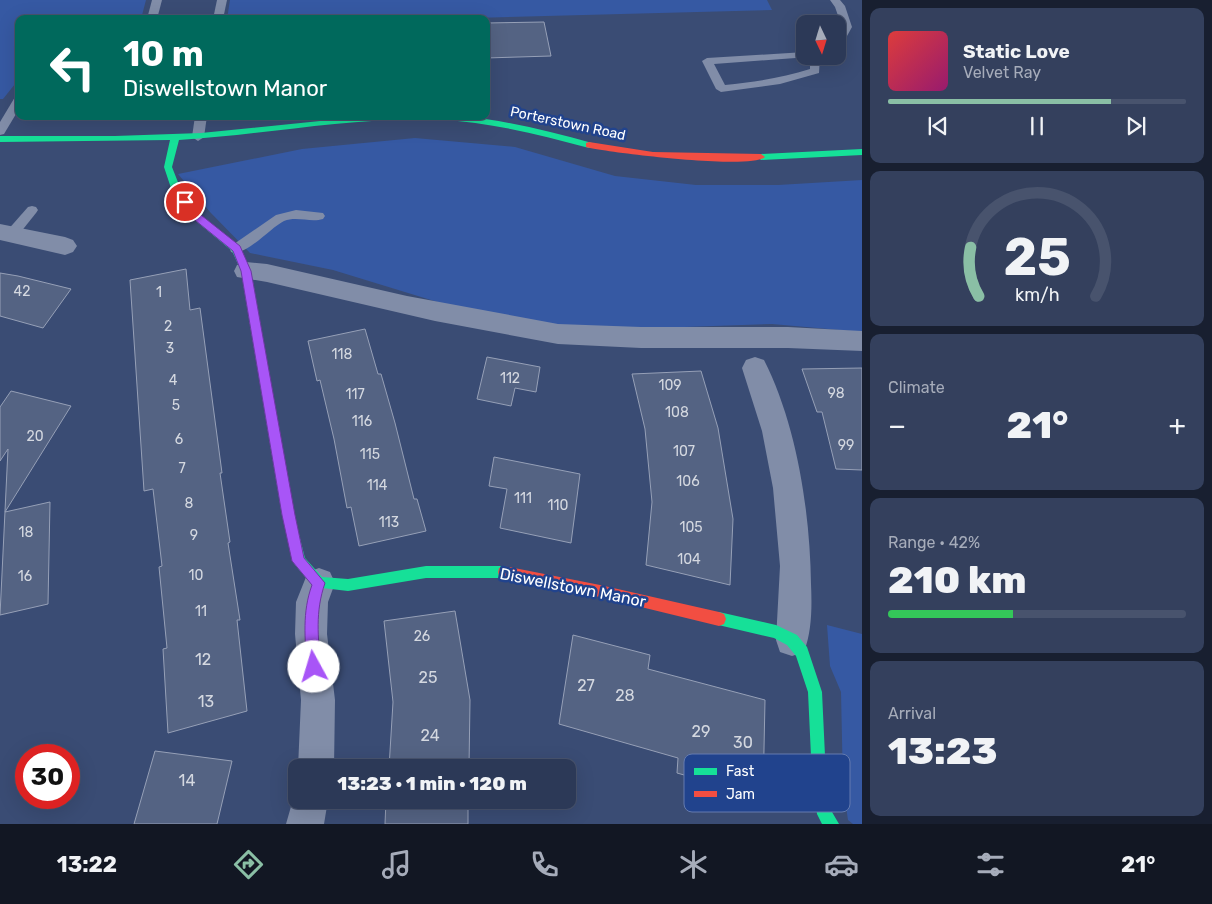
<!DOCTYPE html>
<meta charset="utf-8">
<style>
:root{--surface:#2c3957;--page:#34405d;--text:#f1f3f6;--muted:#a6acba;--line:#48536d;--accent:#8abfa5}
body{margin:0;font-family:Rubik,sans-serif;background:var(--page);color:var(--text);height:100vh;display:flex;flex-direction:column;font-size:19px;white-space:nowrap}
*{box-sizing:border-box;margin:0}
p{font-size:16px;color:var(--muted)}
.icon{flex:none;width:28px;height:28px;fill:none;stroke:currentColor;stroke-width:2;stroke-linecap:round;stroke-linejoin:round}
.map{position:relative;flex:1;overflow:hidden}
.drawer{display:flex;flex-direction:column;gap:8px;padding:8px;background:#181f30;width:350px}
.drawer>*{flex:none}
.top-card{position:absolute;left:15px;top:15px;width:475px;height:105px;border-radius:10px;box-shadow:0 5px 20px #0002,0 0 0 1px var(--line);background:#00695c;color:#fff;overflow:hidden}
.needle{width:32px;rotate:176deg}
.tools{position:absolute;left:796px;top:15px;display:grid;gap:10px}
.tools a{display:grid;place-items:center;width:50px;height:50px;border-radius:10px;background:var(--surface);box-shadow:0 5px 20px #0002,0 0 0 1px var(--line);font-size:25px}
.speed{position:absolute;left:15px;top:744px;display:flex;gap:10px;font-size:25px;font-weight:700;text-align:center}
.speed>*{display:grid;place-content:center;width:65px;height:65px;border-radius:50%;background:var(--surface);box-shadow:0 5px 20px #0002,0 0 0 1px var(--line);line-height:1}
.speed .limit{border:8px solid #d22;background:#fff;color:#111}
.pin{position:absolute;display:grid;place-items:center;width:42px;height:42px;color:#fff;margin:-21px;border:2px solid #fff;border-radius:50%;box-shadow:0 1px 5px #0007}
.me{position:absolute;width:55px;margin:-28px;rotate:354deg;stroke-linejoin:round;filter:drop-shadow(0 0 4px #0008)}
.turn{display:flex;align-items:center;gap:18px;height:105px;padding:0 25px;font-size:22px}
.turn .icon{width:65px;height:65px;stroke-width:2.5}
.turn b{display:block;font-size:35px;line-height:42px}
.big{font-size:38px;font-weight:800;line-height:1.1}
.drawer .widget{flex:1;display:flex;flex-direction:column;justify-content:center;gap:8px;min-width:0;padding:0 18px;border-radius:10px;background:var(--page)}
.drawer .dial{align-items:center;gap:0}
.dial svg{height:130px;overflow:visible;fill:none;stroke:var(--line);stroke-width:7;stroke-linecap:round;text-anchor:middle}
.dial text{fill:var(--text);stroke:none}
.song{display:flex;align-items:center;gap:15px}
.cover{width:60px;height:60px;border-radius:8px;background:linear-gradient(135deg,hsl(0 70% 55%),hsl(320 70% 35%))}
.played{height:5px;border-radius:2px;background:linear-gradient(90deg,var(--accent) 75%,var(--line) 75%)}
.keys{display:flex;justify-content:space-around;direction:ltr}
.heat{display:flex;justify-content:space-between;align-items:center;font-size:28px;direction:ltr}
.charge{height:8px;border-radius:4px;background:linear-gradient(90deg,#34c759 42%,var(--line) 0)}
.trip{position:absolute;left:288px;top:759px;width:288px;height:50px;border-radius:10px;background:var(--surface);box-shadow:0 5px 20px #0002,0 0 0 1px var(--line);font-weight:800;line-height:50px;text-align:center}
.dock{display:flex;height:80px;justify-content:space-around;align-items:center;background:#121723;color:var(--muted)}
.dock .icon{width:35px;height:35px}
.dock .selected{color:var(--accent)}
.dock b{font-size:22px;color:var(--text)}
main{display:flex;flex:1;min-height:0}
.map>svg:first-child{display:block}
</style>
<main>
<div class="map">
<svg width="862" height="824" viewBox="0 0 862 824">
<rect width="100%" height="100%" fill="#3a4c74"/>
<g fill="#3659a3">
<polygon points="0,0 146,0 141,19 19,19 19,79 3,99 0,99"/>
<polygon points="230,0 767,0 772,10 436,19 227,19"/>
<polygon points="415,138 515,147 615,176 696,185 778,185 862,180 862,332 772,324 656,328 564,326 444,304 333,270 250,253 210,212 178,174 302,149"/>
<polygon points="827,625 862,634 862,824 853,824 848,820 843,786 841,692 830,666"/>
</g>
<g fill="#546383" stroke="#96a0b7">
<polygon points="544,22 551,56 486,58 486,23"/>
<polygon points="186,269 190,310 200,308 222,473 220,473 230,542 228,543 240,620 237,620 247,711 168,733 163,649 167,648 159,567 162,566 153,489 144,491 130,280"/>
<polygon points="0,273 18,276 71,289 43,328 0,316"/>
<polygon points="365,329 378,374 381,374 395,423 414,499 417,499 426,531 359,546 351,507 347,508 334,439 320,380 317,381 308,341"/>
<polygon points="487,357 540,367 536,392 515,388 511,406 477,399"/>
<polygon points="862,368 862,470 836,469 822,412 817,412 802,369"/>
<polygon points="701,371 718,428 733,519 730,585 646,565 652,502 645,429 632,374"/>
<polygon points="11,391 71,406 5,512 50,502 48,604 0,615 8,449 0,461 0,407"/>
<polygon points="494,457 580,474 571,543 500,528 507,489 489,486"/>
<polygon points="455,611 470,700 469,768 389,768 393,702 384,621"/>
<polygon points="573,635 650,655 648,669 765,700 763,797 677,773 678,758 559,724"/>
<polygon points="155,751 232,761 217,824 134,824"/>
<polygon points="386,800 468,800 468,824 385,824"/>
</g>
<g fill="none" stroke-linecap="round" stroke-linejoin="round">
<g fill="#818da8" fill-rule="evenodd">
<polygon points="152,0 162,0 157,19 147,19"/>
<polygon points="217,0 227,0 223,19 213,19"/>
<polygon points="830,0 840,0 845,6 852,27 842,45 838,46 838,35 842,27 835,7"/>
<path d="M805 52V56L809 57 714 64 725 85C754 82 782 78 810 69V56H820L819 73 780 84 721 92 716 89 702 61 707 58Z"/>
<polygon points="19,96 19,109 4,134 0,135 0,122 15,97"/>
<polygon points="195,116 207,116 204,137 198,141 192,137"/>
<polygon points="32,206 36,207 38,210 36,213 16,238 6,238 5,235 6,232 28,207"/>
<path d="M296 210 323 213 325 216 323 219C311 223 297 216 284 221 271 227 246 257 231 252L230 249 231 246 276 215Z"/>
</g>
<g fill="#818da8" fill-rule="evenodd">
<polygon points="0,224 65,237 73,240 77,246 73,252 65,255 0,240"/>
<polygon points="246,262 267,264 407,296 558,324 641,327 788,327 862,331 862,351 788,348 641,348 558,344 435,321 267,282 237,277 234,271 237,265"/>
<path d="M755 357 764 360C797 425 810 512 811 584 812 606 812 631 804 652L792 656 780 652 776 640 780 566 773 488 762 431 742 368 746 360Z"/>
<polygon points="319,568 330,572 335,583 328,602 327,634 335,700 334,768 298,768 301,700 295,634 296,602 308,572"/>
<polygon points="296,789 296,800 328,800 324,824 286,824"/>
</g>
<g fill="#16e098" fill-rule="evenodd">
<path d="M369 116H464C507 121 550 131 592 143L593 145 589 148C540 135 491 122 440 120 353 116 266 135 179 140L172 167 181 190 196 212 239 246 251 271 294 515 305 558 322 577 348 579 426 566H504L509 568 510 572 509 576 504 578H426L348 591 314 587 295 565 282 515 241 271 232 251 190 216 172 191 164 167 170 140 0 142V136H115L201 133Z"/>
<polygon points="862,149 862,155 761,160 757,157 761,154"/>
<polygon points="719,612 776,625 797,635 807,647 822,692 826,777 832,812 839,824 822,824 817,814 812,777 808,692 796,656 787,645 774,638 714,624 712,619 714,614"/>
</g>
<g fill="#f24e42" fill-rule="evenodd">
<path d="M589 142 653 152 761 154 765 157C752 170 610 153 586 147V143Z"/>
<polygon points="504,566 600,585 719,612 724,614 726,619 724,624 719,626 600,597 504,578 499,576 498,572 499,568"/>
</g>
</g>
<path fill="#a855f7" stroke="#6d37a1" d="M185 199 188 200 196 211 240 246 251 271 295 515 304 558 325 583C315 612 318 637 321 667L319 672 314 674 309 672 307 667C305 639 302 612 312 585L292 561 282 515 241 271 233 251 190 216 180 202Z"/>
<g text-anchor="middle" stroke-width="5" stroke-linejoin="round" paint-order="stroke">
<g font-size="14" fill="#fff" stroke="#21438d">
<text transform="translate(568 123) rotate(12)" y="5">Porterstown Road</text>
</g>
<g font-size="14" fill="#d4d8e0">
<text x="22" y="296">42</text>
<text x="159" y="297">1</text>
<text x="168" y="331">2</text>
<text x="170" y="353">3</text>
<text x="342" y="359">118</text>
<text x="510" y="383">112</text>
<text x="173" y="385">4</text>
<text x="670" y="390">109</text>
<text x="836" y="398">98</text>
<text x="355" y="399">117</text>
<text x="176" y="410">5</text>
<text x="677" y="417">108</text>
<text x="362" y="426">116</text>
<text x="35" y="441">20</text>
<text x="179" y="444">6</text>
<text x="846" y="450">99</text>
<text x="684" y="456">107</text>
<text x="370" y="459">115</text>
<text x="182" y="473">7</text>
<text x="688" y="486">106</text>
<text x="377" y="490">114</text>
<text x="523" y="503">111</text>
<text x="189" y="508">8</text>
<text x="558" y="510">110</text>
<text x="389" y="527">113</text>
<text x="691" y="532">105</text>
<text x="26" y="537">18</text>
<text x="194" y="540">9</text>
<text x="689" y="564">104</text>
<text x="196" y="580">10</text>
<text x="25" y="581">16</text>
<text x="201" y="616">11</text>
<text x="422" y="641">26</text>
</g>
<g font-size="16" fill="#fff" stroke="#21438d">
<text transform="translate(573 587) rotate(11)" y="6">Diswellstown Manor</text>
</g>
<g font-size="16" fill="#d4d8e0">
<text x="203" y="665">12</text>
<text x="428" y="683">25</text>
<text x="586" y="691">27</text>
<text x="625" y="701">28</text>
<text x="206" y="707">13</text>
<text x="701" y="737">29</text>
<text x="430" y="741">24</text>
<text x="743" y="748">30</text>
<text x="187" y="786">14</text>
</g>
</g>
<rect x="684" y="754" width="166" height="58" rx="8" fill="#21438d" stroke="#647baf" stroke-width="1"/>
<rect x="694" y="768" width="23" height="7" fill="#16e098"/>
<rect x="694" y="791" width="23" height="6" fill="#f24e42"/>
<g font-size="14" fill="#fff">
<text x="726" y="776">Fast</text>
<text x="726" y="799">Jam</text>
</g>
</svg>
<div class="tools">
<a><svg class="needle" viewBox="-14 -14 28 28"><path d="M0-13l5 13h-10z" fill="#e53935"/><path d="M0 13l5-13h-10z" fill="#a6acba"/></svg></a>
</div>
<div class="speed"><div class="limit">30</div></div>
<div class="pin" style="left:185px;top:202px;background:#d93025"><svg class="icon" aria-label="arrive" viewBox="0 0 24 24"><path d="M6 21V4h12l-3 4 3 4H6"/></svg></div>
<svg class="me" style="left:314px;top:667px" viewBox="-20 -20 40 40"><circle r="19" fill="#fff"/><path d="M0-13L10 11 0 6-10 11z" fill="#a855f7"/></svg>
<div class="trip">13:23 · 1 min · 120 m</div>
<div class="top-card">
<div class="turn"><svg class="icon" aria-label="left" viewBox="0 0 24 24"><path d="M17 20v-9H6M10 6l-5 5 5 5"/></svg><div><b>10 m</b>Diswellstown Manor</div></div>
</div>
</div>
<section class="drawer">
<div class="widget">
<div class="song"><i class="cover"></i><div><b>Static Love</b><p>Velvet Ray</p></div></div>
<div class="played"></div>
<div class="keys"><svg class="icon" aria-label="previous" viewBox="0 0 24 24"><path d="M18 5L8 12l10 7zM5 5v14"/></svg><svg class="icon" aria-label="pause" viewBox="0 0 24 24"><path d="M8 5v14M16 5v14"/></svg><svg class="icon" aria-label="next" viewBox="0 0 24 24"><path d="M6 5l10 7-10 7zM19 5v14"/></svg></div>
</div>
<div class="widget dial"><svg viewBox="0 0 100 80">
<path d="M14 69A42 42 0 1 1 86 69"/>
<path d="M14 69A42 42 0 0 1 9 39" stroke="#8abfa5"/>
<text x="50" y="56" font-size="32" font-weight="700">25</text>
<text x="50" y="72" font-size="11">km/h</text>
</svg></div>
<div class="widget"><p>Climate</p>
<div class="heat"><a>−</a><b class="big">21°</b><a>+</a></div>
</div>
<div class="widget"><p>Range · 42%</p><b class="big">210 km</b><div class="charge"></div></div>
<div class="widget"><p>Arrival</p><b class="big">13:23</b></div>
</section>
</main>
<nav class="dock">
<b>13:22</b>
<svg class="icon selected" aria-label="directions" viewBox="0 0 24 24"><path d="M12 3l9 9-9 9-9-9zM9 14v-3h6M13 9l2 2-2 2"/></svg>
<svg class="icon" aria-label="music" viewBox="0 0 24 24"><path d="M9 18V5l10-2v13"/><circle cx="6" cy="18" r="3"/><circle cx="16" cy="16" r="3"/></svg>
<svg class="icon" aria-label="phone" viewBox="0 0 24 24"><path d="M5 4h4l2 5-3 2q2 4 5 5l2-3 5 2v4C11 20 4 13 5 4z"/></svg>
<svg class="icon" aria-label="climate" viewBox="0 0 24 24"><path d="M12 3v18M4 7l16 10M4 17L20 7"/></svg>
<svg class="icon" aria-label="car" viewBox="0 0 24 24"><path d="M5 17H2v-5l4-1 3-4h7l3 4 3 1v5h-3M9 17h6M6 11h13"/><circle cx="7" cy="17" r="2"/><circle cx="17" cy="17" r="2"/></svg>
<svg class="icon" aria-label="filters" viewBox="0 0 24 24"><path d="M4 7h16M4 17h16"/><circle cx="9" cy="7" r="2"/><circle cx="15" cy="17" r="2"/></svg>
<b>21°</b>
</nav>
